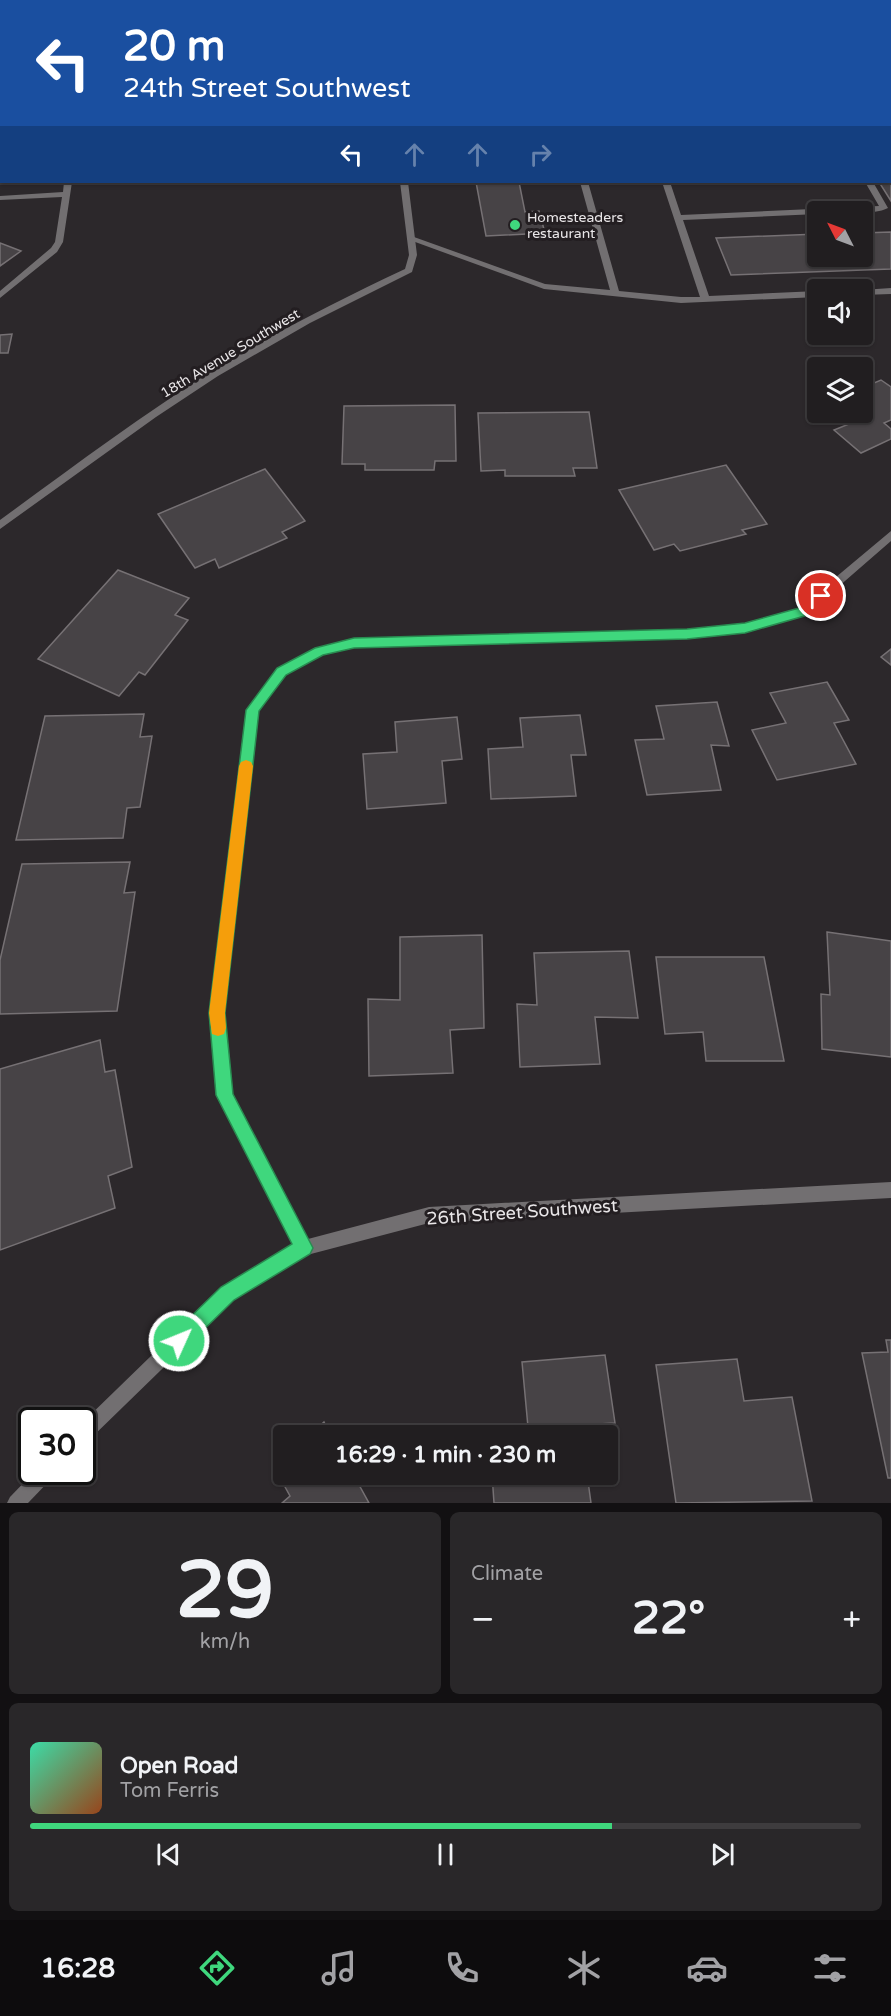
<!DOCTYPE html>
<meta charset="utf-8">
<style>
:root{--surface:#211e20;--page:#292729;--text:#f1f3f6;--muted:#a2a2a5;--line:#3e3c3e;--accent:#3fd77d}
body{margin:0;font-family:"Varela Round",sans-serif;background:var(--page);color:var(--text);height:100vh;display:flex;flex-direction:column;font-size:22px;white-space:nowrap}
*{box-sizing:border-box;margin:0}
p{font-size:20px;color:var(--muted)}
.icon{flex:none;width:33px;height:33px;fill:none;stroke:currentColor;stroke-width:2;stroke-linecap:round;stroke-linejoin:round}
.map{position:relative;height:1503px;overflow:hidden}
.panel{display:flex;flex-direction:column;gap:9px;padding:9px;background:#121012;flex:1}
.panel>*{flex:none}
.banner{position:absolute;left:0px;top:0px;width:891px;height:183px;box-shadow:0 2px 4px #0004,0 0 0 2px var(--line);background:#1a4fa0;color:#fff;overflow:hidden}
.needle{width:39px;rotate:312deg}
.controls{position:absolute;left:807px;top:201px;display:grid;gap:12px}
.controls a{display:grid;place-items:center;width:66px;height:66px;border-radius:6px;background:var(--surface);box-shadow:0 2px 4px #0004,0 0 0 2px var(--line);font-size:30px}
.speed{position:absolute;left:18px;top:1407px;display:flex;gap:12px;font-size:30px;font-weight:700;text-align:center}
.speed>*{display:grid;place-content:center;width:78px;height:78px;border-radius:50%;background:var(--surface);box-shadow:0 2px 4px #0004,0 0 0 2px var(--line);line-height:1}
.speed .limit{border:3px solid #111;border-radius:9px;background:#fff;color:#111}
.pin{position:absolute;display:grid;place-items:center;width:51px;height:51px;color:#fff;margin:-26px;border:3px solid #fff;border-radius:50%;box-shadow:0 2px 6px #0007}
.me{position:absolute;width:66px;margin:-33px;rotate:46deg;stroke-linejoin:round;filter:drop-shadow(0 0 4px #0008)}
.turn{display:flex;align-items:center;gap:21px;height:126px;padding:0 24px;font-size:27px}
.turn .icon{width:78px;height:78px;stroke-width:2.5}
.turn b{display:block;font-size:42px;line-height:51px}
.lanes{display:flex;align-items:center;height:57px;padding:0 24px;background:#0003;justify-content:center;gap:30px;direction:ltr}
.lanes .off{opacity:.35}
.big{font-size:45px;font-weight:800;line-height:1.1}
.panel .tile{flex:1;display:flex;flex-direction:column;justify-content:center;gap:9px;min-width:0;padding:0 21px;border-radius:9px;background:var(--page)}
.panel .dial{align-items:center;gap:0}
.dial b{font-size:78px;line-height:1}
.song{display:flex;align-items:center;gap:18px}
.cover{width:72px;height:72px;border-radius:9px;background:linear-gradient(135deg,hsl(160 70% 55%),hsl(20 70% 35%))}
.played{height:6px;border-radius:3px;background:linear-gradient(90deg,var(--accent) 70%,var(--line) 70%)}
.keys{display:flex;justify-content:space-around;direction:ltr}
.heat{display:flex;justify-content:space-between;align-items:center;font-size:33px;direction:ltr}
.panel .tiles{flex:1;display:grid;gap:9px;grid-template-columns:1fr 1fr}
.tile:last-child{grid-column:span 2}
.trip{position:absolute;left:273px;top:1425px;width:345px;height:60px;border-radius:6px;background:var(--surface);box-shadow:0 2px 4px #0004,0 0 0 2px var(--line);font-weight:800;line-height:60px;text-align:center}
.tab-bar{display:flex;height:96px;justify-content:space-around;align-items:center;background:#0d0c0d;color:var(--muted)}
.tab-bar .icon{width:42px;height:42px}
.tab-bar .selected{color:var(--accent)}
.tab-bar b{font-size:27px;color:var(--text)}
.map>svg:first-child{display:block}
</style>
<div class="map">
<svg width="891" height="1503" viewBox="0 0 891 1503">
<rect width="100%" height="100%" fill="#2c282b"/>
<g fill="#474346" stroke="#767174" stroke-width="1.5">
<polygon points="890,171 891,171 891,201 879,182 890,182"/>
<polygon points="476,182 519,182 525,212 539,211 545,233 486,236"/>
<polygon points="891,232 891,269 731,275 716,238 818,234 818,256 862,256 862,233"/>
<polygon points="0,243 21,251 0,266"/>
<polygon points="12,334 8,353 0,353 0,335"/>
<polygon points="881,380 891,387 891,420 884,423 891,429 891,439 861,453 834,430 849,424 835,412 862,412 862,388"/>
<polygon points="455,405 456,461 435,461 434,470 365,470 365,464 342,464 344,406"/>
<polygon points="589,412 597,468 573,468 575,476 505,476 505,470 481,471 478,413"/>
<polygon points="726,465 767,524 742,530 746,534 680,551 674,544 654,550 619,490"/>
<polygon points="265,469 305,521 282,532 287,538 219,568 215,559 195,568 158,514"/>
<polygon points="118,570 189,598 175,615 188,620 145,675 139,672 119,696 38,659"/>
<polygon points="891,649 891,665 881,657"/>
<polygon points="827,682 849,720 834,723 856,764 777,780 752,730 786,723 770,693"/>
<polygon points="717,702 729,746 711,745 721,790 647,795 635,740 664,739 656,706"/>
<polygon points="144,714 140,737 152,736 140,807 127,808 123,838 16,840 45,716"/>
<polygon points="580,715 586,755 571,755 576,796 491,799 488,749 523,747 520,718"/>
<polygon points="457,717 462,759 442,761 446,803 367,809 363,754 397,752 395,722"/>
<polygon points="130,862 124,893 135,892 117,1011 0,1014 0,960 22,864"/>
<polygon points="827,932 891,941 891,1057 822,1049 821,994 830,995"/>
<polygon points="482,935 484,1028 450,1030 453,1073 369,1076 368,999 400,1000 400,937"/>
<polygon points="629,951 638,1018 595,1017 600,1064 520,1067 517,1004 537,1005 534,953"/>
<polygon points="656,957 764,957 784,1061 706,1061 703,1032 665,1034"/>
<polygon points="100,1040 105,1072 115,1070 132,1167 108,1176 115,1208 0,1250 0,1069"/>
<polygon points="886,1340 891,1340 891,1478 888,1478 862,1353 888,1352"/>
<polygon points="605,1355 615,1423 582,1425 583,1436 489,1436 489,1430 528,1427 522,1362"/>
<polygon points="737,1359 744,1401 792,1397 812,1501 676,1503 656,1365"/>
<polygon points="324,1422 331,1436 309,1436"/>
<polygon points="284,1457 284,1474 353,1474 369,1503 282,1503 290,1496 273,1465"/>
<polygon points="492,1474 587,1474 591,1503 494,1503"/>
</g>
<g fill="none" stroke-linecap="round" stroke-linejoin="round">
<g fill="#726f71" fill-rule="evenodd">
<polygon points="64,182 72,182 63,242 57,252 0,298 0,291 51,248 55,242 62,197 0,200 0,196 63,192"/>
<path d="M580 182H588L619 291 681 297H700L662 182H670L681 215 879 206 865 182H873L888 208C874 216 835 212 818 212V214L683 220 709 296 818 291V297L681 303 544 289 407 239 414 237 545 284 610 290Z"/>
<polygon points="891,288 891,294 862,295 862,290"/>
</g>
<g fill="#726f71" fill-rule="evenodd">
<rect x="207" y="0" width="6" height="2"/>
<rect x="0" y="152" width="2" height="4"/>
<path d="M400 182H408L417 255 412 272 310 323 218 376 156 417 0 529V520C70 469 139 417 212 371 274 333 339 300 405 269L409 255Z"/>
<polygon points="891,531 891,541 807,614 745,632 687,638 354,647 323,655 285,674 258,711 224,1013 232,1094 308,1239 429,1207 891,1182 891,1198 429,1223 307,1255 233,1300 88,1441 82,1443 82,1423 221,1288 294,1245 218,1095 210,1013 246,710 277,668 316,648 354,639 687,630 745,624 799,608"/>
<polygon points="34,1472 55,1472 52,1478 28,1503 7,1503 10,1497"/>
</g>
<g fill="#c8c4c7" fill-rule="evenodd">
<rect x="890" y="3" width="1" height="6"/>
<rect x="0" y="41" width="2" height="6"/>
<rect x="890" y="43" width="1" height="6"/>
<rect x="0" y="84" width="2" height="6"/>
</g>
</g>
<polygon fill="#3fd77d" stroke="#298c51" stroke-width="1.5" points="821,591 827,596 825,599 808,615 745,633 687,639 354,648 323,655 286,675 259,711 225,1013 233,1094 313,1248 310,1254 234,1300 186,1347 179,1350 173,1347 170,1341 173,1334 221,1287 292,1244 216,1095 209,1013 246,710 277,668 315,648 354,638 687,629 745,623 799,608"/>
<polygon fill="#f59e0b" points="246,760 251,762 253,766 225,1013 226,1028 224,1034 218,1036 212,1034 209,1013 239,766 241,762"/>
<circle fill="#3fd77d" stroke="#231e21" stroke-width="2" cx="515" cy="225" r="6"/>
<g text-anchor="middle" stroke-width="6" stroke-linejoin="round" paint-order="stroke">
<g font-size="14" fill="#e9e6e8" stroke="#231e21" text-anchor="start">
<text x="527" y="222">Homesteaders<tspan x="527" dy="16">restaurant</tspan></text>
</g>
<g font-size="14" fill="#e9e6e8" stroke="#231e21">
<text transform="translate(230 353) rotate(-31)" y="5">18th Avenue Southwest</text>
</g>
<g font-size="18" fill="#e9e6e8" stroke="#231e21">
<text transform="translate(522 1212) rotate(-4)" y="6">26th Street Southwest</text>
</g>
</g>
</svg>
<div class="controls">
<a><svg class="needle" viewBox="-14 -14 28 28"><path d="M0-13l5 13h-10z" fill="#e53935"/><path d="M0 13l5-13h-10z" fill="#a2a2a5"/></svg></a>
<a><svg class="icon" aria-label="sound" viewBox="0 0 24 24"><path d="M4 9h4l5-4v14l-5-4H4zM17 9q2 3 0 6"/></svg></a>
<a><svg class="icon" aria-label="layers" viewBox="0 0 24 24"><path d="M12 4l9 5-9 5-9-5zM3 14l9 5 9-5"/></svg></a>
</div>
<div class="speed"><div class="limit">30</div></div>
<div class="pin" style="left:821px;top:596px;background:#d93025"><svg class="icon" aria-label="arrive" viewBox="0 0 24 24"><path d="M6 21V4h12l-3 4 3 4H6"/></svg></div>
<svg class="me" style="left:179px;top:1341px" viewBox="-20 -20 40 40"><circle r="17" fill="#3fd77d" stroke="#fff" stroke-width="3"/><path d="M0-11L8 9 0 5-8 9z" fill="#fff"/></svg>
<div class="trip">16:29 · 1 min · 230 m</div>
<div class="banner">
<div class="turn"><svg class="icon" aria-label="left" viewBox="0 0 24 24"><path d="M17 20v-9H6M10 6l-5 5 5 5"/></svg><div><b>20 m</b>24th Street Southwest</div></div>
<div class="lanes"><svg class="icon" aria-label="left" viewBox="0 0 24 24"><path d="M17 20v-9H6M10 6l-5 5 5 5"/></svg><svg class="icon off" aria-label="ahead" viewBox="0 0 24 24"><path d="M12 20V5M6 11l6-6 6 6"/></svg><svg class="icon off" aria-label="ahead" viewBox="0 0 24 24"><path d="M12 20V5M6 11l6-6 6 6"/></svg><svg class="icon off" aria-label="right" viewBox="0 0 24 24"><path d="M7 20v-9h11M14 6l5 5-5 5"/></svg></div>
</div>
</div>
<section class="panel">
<div class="tiles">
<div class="tile dial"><b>29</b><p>km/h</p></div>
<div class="tile"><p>Climate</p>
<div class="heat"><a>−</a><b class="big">22°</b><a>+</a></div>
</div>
<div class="tile">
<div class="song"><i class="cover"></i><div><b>Open Road</b><p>Tom Ferris</p></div></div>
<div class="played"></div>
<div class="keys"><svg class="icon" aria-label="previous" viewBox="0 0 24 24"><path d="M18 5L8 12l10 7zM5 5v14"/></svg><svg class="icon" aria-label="pause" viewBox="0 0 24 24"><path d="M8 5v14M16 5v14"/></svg><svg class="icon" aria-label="next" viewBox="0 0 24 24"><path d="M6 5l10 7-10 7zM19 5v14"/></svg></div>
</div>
</div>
</section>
<nav class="tab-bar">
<b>16:28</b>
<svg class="icon selected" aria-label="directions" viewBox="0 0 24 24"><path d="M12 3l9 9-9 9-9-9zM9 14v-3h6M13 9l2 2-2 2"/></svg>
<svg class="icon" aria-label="music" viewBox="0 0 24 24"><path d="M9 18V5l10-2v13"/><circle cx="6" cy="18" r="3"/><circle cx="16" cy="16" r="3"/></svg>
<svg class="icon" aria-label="phone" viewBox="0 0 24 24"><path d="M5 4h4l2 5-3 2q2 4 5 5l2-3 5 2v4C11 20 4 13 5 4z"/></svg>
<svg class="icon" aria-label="climate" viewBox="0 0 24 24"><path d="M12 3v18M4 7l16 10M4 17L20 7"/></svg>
<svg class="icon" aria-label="car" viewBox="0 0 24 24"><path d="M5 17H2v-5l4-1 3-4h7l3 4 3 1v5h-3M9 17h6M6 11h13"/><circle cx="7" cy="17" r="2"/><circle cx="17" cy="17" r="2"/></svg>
<svg class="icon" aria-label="filters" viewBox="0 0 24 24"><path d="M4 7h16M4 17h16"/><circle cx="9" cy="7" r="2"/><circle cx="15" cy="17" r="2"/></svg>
</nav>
